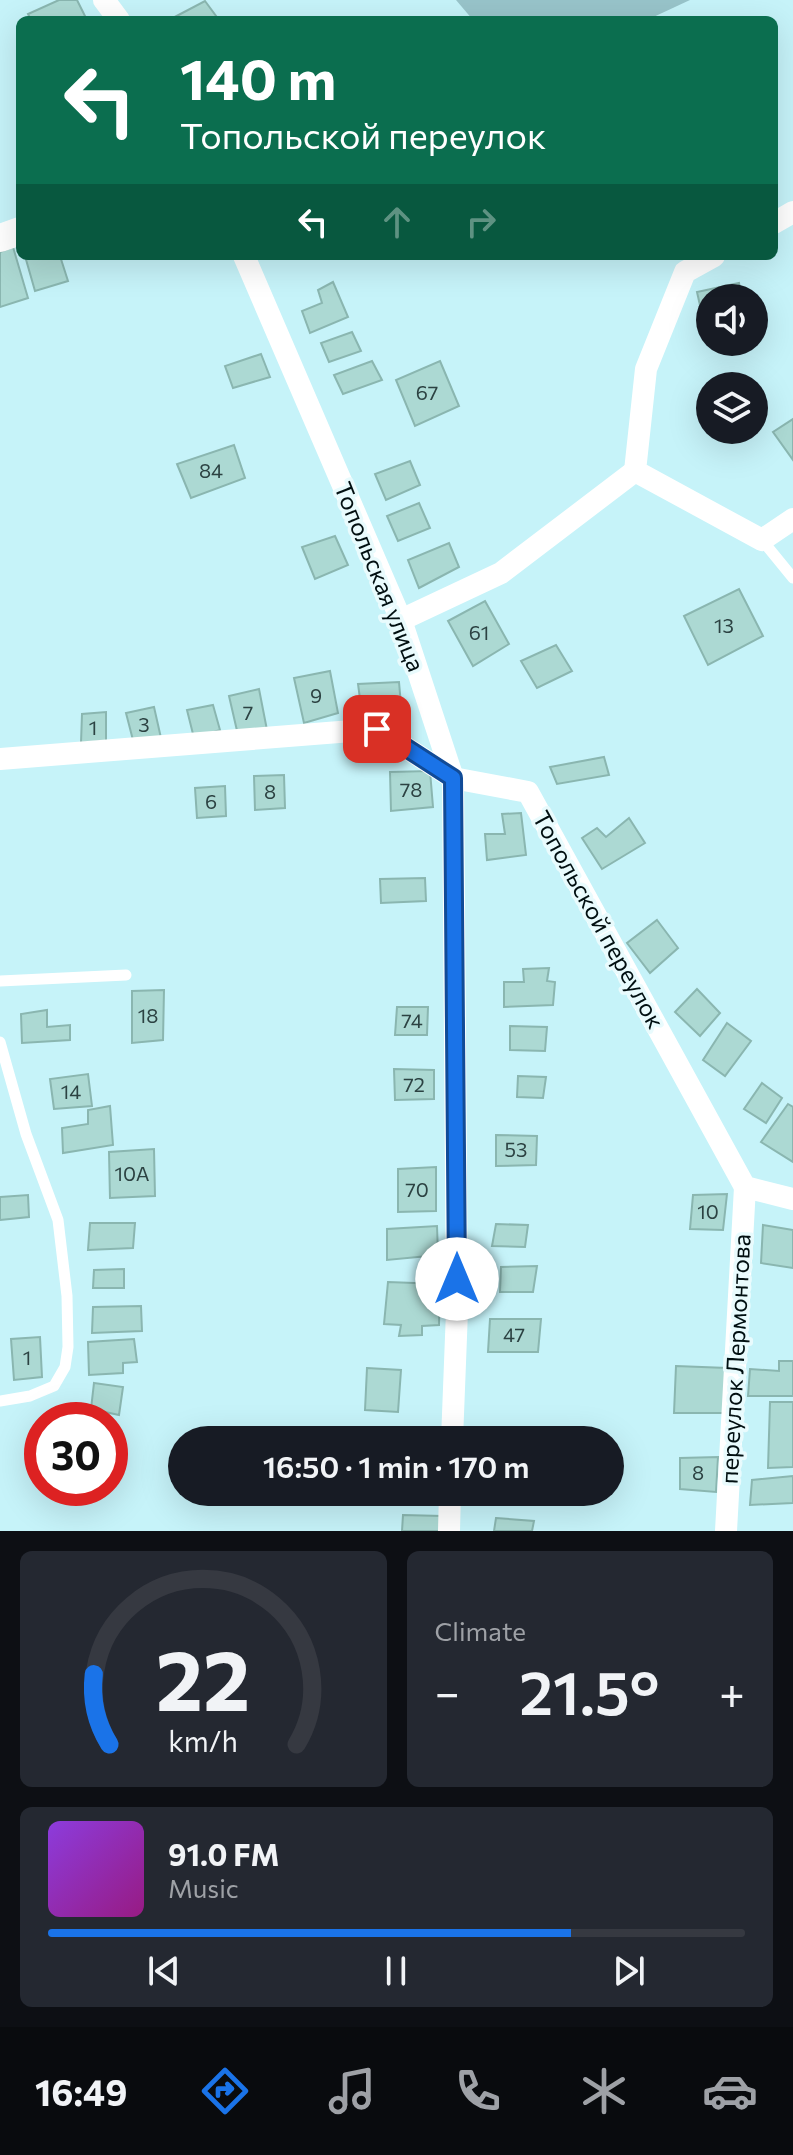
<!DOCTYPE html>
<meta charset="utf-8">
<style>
:root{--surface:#171b24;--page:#242831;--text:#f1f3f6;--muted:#9ea1a6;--line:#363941;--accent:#1a73e8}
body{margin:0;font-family:Commissioner,sans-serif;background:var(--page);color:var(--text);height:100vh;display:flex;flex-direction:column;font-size:30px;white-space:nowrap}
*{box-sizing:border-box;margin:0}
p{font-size:26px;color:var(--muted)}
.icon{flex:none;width:44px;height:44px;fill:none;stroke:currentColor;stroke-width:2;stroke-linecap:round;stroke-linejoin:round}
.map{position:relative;height:1531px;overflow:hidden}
.sheet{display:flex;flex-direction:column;gap:20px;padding:20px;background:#0d0f14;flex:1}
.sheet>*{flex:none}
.banner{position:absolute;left:16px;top:16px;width:762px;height:244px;border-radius:12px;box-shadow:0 8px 32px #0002;background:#0b6e4f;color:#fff;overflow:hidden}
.fabs{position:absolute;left:696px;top:284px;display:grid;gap:16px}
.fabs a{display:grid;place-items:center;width:72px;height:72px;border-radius:50%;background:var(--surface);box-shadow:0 8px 32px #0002;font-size:40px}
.speed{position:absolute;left:24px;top:1402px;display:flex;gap:16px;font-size:40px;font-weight:700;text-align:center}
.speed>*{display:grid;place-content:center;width:104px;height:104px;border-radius:50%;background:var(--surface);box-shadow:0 8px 32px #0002;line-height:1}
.speed .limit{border:12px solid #d22;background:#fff;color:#111}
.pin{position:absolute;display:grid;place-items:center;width:68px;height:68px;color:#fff;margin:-34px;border-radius:16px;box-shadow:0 4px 12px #0006}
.me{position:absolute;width:88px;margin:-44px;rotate:0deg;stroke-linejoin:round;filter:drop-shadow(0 0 6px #0008)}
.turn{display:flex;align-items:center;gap:28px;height:168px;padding:0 32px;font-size:36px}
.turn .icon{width:104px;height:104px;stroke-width:2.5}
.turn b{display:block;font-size:56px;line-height:68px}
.lanes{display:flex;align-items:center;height:76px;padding:0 32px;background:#0003;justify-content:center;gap:40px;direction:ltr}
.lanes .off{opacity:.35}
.big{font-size:60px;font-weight:600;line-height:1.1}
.sheet .tile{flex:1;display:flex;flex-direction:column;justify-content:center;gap:12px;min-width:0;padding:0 28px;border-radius:12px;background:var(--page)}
.sheet .dial{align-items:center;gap:0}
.dial svg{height:208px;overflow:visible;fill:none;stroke:var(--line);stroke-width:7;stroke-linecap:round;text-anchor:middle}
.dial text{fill:var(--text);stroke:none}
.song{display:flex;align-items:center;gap:24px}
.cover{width:96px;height:96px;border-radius:12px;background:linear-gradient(135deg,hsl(270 70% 55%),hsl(310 70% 35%))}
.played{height:8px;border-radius:4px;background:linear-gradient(90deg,var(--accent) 75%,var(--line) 75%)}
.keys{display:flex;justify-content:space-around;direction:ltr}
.heat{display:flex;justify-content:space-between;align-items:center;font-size:44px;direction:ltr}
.sheet .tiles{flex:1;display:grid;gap:20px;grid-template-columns:1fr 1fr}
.tile:last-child{grid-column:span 2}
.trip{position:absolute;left:168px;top:1426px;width:456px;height:80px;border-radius:40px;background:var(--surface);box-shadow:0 8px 32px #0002;font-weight:600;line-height:80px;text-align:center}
.menu{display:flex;height:128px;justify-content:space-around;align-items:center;background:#090b0e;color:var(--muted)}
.menu .icon{width:56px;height:56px}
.menu .current{color:var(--accent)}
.menu b{font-size:36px;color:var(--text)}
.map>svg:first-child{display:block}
</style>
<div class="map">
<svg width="793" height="1531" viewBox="0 0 793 1531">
<rect width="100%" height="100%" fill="#c6f3f9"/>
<polygon fill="#98c4ca" points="456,0 690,0 647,20 473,20"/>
<g fill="#acd9d3" stroke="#8ab6b0" stroke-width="2">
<polygon points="59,0 77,0 86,18 82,20 31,20 28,14"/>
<polygon points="205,1 219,20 169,20"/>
<polygon points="13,247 28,298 0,307 0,252"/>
<polygon points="25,256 60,256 68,281 35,291"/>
<polygon points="333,282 348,317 310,333 302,311 322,303 318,290"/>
<polygon points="739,283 742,298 710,298 710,322 704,323 697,292"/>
<polygon points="352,332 361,351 329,362 321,343"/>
<polygon points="261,354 270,377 233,388 225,366"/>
<polygon points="372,361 382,380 343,394 334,375"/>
<polygon points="440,361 459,406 415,426 396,380"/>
<polygon points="793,419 793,460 773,432"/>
<polygon points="234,445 245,478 191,498 177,464"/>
<polygon points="410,461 420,485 386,500 375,474"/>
<polygon points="419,503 430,528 398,541 387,516"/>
<polygon points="335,536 348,565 315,579 302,547"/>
<polygon points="449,543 459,567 419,588 408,560"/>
<polygon points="739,589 763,636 708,665 684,616"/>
<polygon points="485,601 509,644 473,666 448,621"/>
<polygon points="556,645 572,671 537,688 521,661"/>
<polygon points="330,671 338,713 304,723 294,678"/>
<polygon points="399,682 402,717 363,721 358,684"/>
<polygon points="259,689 267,730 238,735 229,696"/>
<polygon points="213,705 220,730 194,738 187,710"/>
<polygon points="154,707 161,738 134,744 126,713"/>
<polygon points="106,712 106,741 81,743 82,714"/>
<polygon points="604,757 609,775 557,784 550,767"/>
<polygon points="430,771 433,807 391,811 390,772"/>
<polygon points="284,775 285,808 255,810 254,776"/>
<polygon points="225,786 226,816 197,818 195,788"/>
<polygon points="521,813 526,855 487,860 485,834 505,834 502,814"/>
<polygon points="629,818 645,843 602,869 582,838 597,828 606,837"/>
<polygon points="425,878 426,901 381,903 380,879"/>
<polygon points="657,920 678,948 650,973 627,943"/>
<polygon points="549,968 547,981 555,982 553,1005 504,1007 504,982 524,982 523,969"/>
<polygon points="697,989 720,1013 700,1036 675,1012"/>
<polygon points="164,990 163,1040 132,1043 132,991"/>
<polygon points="397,1007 428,1007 427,1035 395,1035"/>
<polygon points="47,1010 47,1027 70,1025 70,1040 22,1043 21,1014"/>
<polygon points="727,1023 751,1041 725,1076 703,1060"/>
<polygon points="510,1026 547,1027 545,1051 510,1050"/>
<polygon points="394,1069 434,1070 434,1099 395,1100"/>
<polygon points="88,1074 92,1106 54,1109 50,1079"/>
<polygon points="518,1076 546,1077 543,1098 517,1097"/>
<polygon points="762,1083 782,1098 766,1123 744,1109"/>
<polygon points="788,1104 793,1107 793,1162 761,1142"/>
<polygon points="110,1106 113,1145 63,1153 62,1128 88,1124 88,1110"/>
<polygon points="496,1135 537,1136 536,1165 496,1166"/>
<polygon points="154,1149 155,1196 110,1198 109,1152"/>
<polygon points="436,1167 436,1211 398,1212 398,1169"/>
<polygon points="727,1194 723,1230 690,1229 693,1195"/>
<polygon points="28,1195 29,1217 0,1220 0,1197"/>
<polygon points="90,1223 135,1223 133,1248 88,1250"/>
<polygon points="496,1224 528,1225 525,1247 492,1246"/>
<polygon points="763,1225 793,1230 793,1268 761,1263"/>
<polygon points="437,1226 438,1255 387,1260 387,1229"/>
<polygon points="537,1266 533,1292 500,1292 501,1267"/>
<polygon points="124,1269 124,1288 93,1288 94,1270"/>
<polygon points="388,1282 440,1284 439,1325 422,1326 422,1335 399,1336 401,1325 384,1324"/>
<polygon points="141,1306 142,1331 92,1333 93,1307"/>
<polygon points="490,1319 541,1319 538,1352 488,1352"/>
<polygon points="40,1337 42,1377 14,1380 11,1339"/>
<polygon points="134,1339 137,1362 123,1363 123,1373 89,1375 88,1342"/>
<polygon points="779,1361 793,1361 793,1396 748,1396 750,1369 779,1371"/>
<polygon points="676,1366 727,1368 724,1413 674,1413"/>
<polygon points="367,1368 401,1370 398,1412 365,1410"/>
<polygon points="94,1383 123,1387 119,1415 91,1409"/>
<polygon points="770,1402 793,1402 793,1467 768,1468"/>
<polygon points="58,1408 89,1413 88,1420 56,1420"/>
<polygon points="718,1457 716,1492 680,1489 680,1458"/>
<polygon points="793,1476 793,1503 750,1505 752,1480"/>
<polygon points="403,1515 442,1516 441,1531 402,1531"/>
<polygon points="496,1518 534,1521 532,1531 494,1531"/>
</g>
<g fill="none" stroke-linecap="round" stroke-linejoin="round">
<g stroke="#fff" stroke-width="11">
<polyline points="762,540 793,578"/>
<polyline points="0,981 126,975"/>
<polyline points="0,1042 26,1134 58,1220 67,1296 68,1347 65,1367 54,1386 30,1396 0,1401"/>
</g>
<g stroke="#fff" stroke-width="22">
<polyline points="104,0 119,20"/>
<polyline points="774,223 793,212"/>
<polyline points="244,256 401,620 453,778 457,1311 452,1440"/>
<polyline points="714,256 685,272 646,369 635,471 762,540 793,519"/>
<polyline points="401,620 501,573 635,471"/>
<polyline points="0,759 377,729 453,778 528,792 745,1187 793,1199"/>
<polyline points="449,1531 450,1492"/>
<polyline points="726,1531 745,1187"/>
</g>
<polyline stroke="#fff" stroke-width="28" points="0,238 20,231"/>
</g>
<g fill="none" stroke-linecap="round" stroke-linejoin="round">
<g stroke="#114b97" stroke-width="20">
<polyline id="route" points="377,729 453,778 457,1279"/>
</g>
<use href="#route" stroke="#1a73e8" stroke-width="14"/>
</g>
<g text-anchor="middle" stroke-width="7" stroke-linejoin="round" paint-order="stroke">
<g font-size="20" fill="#2c4242">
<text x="427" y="400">67</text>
<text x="211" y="478">84</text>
<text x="724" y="633">13</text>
<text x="479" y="640">61</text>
<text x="316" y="703">9</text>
<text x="248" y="720">7</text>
<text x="144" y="732">3</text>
<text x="93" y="735">1</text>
<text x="411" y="797">78</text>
<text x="270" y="799">8</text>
<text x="211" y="809">6</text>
<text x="148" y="1023">18</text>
<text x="412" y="1028">74</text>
<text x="414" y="1092">72</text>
<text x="71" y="1099">14</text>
<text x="516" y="1157">53</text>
<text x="132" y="1181">10А</text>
<text x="417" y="1197">70</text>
<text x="708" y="1219">10</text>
<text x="514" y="1342">47</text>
<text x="27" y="1365">1</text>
<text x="698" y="1480">8</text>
</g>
<g font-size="24" fill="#010f11" stroke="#e9fbfd">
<text transform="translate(379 577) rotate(68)" y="8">Топольская улица</text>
<text transform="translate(598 920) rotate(61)" y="8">Топольской переулок</text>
<text transform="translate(736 1359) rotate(-87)" y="8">переулок Лермонтова</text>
</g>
</g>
</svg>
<div class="fabs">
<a><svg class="icon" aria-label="sound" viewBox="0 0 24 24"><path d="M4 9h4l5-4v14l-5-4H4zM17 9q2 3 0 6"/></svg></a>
<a><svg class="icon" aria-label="layers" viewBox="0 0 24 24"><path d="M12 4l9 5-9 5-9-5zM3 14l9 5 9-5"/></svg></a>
</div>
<div class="speed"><div class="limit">30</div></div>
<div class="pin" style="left:377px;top:729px;background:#d93025"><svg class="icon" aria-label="arrive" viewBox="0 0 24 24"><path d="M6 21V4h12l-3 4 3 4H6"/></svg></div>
<svg class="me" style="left:457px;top:1279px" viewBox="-20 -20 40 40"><circle r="19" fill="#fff"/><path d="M0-13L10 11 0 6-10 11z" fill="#1a73e8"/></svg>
<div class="trip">16:50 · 1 min · 170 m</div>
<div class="banner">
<div class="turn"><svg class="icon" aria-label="left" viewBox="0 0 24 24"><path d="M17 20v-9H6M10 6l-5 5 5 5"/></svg><div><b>140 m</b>Топольской переулок</div></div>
<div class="lanes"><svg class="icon" aria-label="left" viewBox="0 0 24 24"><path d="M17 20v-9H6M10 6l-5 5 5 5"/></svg><svg class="icon off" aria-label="ahead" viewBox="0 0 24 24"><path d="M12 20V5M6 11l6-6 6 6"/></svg><svg class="icon off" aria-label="right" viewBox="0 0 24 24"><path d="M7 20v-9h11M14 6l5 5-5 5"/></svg></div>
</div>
</div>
<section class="sheet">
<div class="tiles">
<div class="tile dial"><svg viewBox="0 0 100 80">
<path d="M14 69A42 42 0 1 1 86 69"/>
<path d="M14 69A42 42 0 0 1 8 42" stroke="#1a73e8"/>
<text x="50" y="56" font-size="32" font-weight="700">22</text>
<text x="50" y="72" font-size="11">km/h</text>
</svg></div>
<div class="tile"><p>Climate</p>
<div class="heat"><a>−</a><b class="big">21.5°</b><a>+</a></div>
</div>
<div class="tile">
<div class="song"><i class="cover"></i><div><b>91.0 FM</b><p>Music</p></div></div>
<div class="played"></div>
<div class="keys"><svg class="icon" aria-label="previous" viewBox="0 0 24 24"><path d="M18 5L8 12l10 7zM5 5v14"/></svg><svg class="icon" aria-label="pause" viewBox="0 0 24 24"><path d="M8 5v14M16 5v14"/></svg><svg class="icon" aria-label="next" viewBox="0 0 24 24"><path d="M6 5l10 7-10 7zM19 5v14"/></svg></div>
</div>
</div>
</section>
<nav class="menu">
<b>16:49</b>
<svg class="icon current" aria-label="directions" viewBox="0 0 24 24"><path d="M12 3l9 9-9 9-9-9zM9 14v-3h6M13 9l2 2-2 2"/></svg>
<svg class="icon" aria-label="music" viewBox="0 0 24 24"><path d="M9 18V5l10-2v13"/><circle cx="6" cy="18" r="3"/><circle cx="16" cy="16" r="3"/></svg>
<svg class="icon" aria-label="phone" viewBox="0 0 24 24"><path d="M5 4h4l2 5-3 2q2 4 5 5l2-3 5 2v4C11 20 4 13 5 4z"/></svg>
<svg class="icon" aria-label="climate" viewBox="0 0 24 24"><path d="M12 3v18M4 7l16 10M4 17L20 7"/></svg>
<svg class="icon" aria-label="car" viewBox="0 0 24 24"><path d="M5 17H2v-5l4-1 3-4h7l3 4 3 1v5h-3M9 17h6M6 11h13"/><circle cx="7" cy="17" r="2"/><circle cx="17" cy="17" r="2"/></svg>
</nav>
